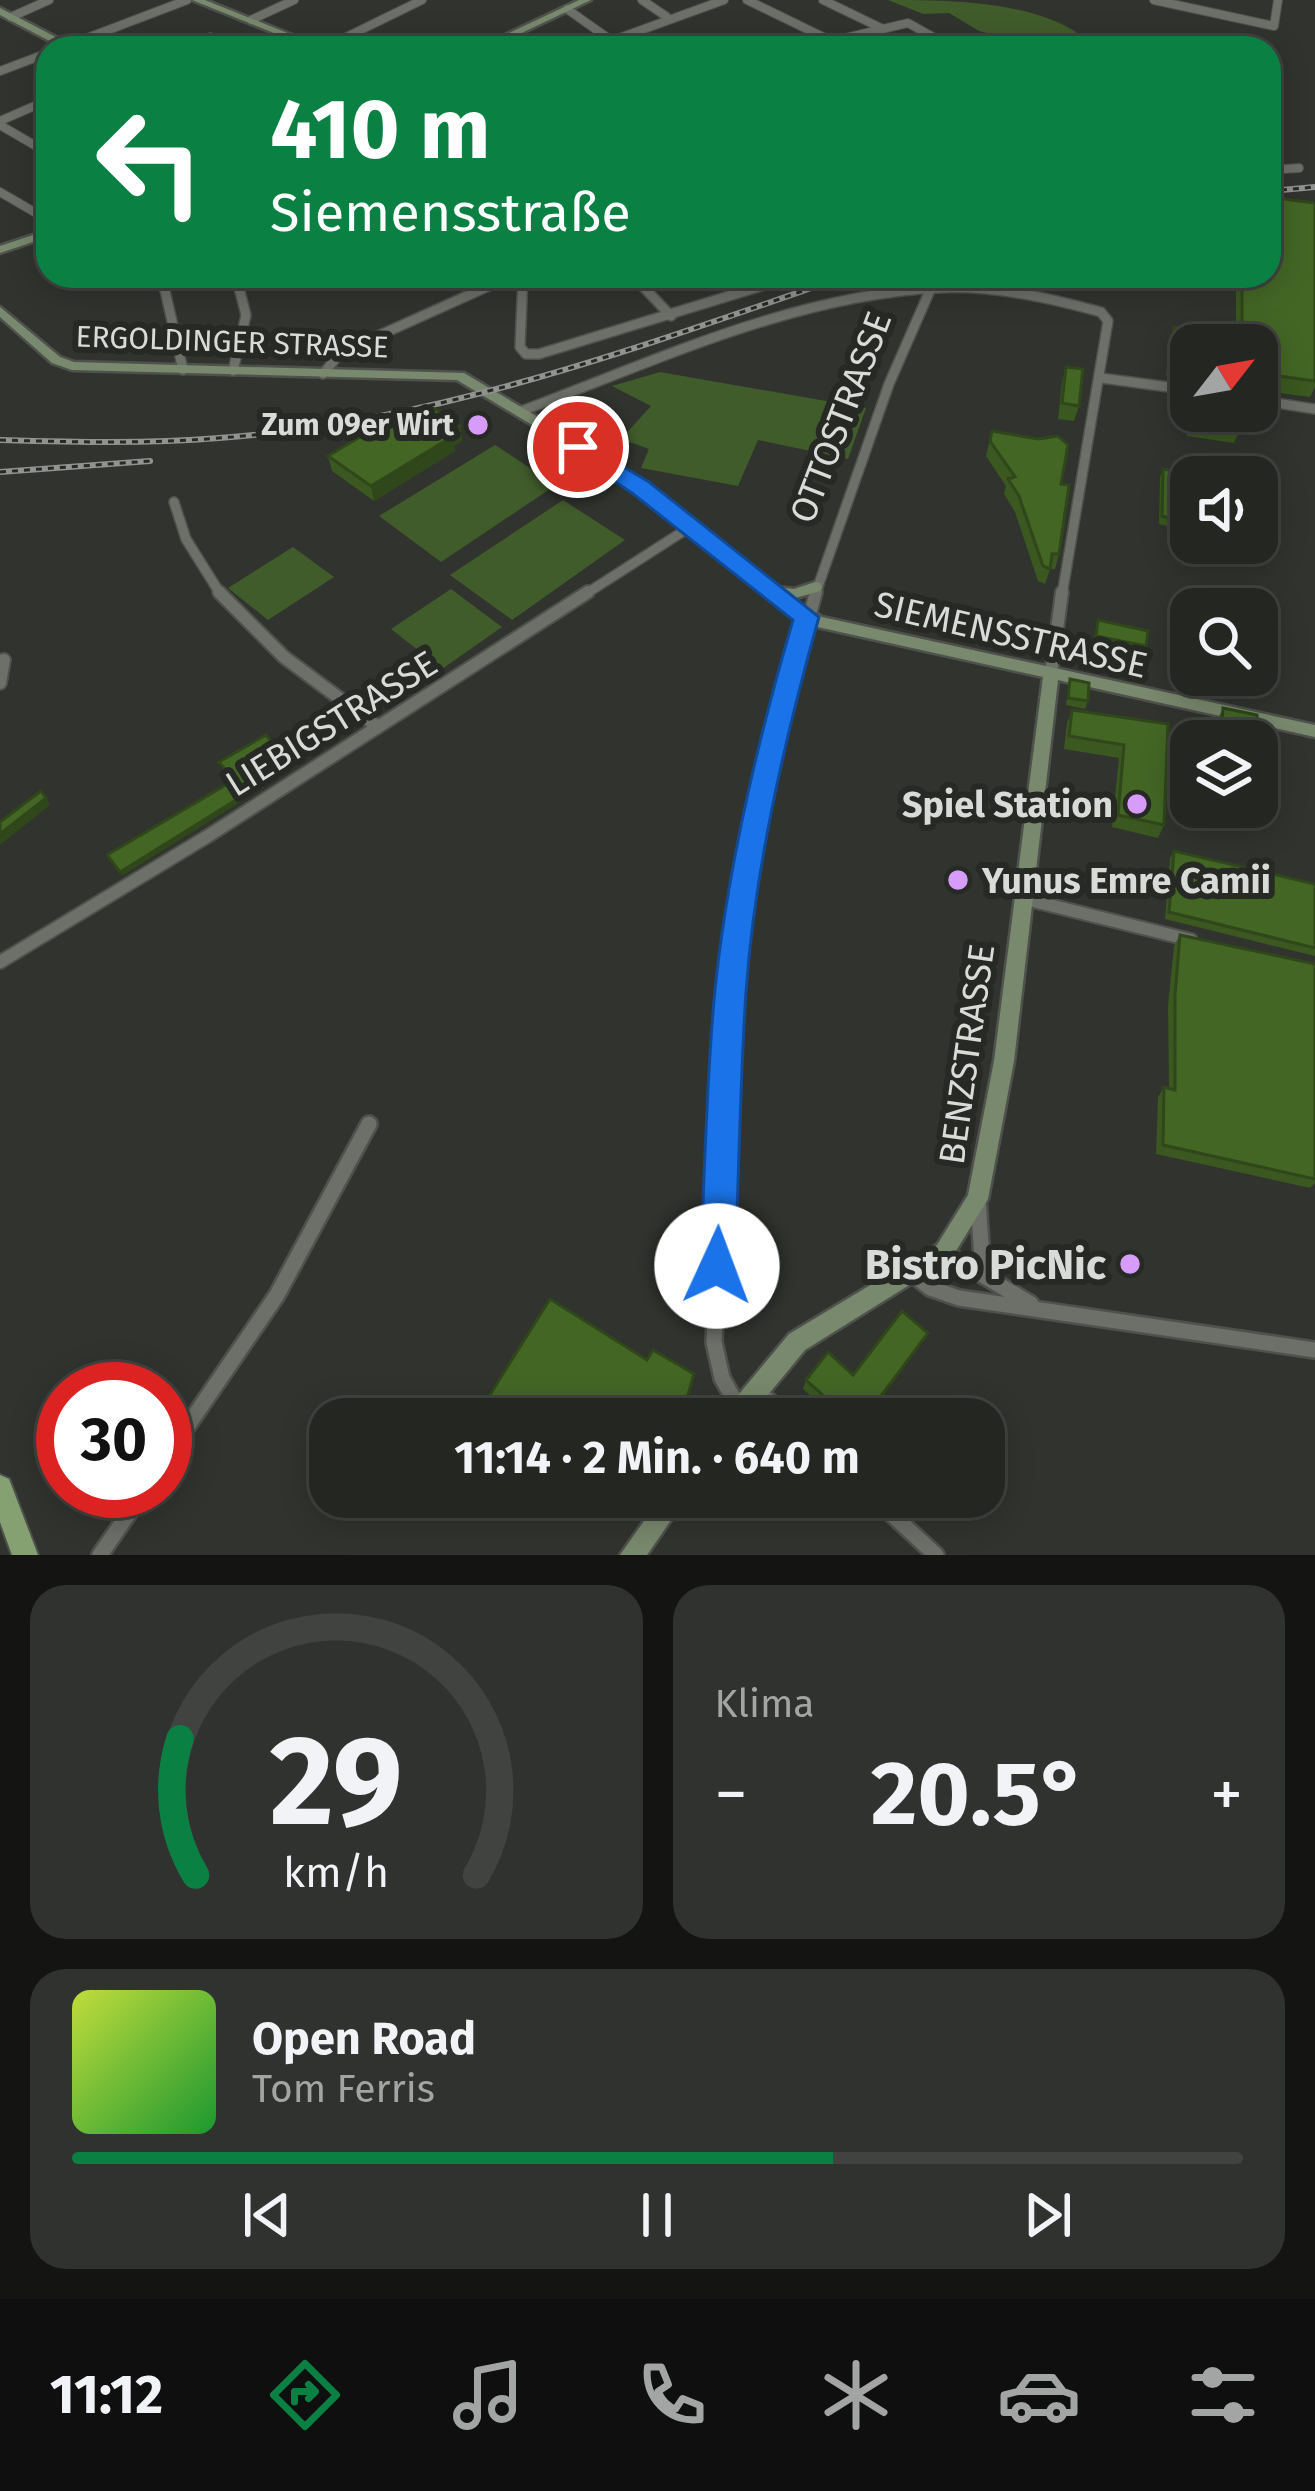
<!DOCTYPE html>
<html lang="de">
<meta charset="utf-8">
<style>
:root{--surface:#242622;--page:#30322f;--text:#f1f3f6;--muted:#a3a5a5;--line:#414340;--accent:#0b8043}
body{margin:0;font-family:"Fira Sans",sans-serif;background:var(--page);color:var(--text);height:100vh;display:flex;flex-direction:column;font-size:45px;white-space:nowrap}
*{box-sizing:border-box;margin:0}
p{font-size:39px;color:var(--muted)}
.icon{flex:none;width:66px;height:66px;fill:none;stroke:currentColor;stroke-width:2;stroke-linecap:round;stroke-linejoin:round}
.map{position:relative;height:1555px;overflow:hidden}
.sheet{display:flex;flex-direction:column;gap:30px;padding:30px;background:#141513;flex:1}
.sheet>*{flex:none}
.top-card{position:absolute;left:36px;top:36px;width:1245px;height:252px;border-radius:36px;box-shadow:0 6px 30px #0003,0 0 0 3px var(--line);background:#0b8043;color:#fff;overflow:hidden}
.needle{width:78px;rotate:59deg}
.tools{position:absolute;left:1170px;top:324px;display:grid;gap:24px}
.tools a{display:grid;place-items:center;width:108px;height:108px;border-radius:24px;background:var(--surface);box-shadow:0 6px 30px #0003,0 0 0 3px var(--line);font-size:60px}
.speed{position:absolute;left:36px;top:1362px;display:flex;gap:24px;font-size:60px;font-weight:700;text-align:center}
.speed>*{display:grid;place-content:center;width:156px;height:156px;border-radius:50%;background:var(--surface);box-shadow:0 6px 30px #0003,0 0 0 3px var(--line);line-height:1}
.speed .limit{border:18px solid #d22;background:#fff;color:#111}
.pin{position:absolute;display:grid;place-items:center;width:102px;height:102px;color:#fff;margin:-51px;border:6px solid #fff;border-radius:50%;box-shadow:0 3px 12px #0007}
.me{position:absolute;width:132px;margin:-66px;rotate:2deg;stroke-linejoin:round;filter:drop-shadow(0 0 9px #0008)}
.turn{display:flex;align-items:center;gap:42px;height:252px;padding:0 36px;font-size:54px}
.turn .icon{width:156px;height:156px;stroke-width:2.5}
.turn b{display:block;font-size:84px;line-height:102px}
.big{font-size:90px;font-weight:700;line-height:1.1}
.sheet .card{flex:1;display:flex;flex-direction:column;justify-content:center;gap:18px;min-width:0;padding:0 42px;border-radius:36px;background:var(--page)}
.sheet .dial{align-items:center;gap:0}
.dial svg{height:312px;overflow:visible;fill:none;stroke:var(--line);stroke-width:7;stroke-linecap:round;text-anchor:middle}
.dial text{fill:var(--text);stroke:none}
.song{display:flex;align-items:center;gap:36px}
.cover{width:144px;height:144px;border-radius:18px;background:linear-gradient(135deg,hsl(70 70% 55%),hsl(130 70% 35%))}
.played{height:12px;border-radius:6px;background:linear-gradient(90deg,var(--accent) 65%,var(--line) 65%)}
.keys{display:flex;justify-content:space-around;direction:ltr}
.heat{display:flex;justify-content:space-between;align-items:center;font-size:66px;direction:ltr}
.sheet .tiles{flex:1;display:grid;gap:30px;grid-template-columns:1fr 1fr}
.card:last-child{grid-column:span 2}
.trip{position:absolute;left:309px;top:1398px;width:696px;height:120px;border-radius:36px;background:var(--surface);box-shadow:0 6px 30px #0003,0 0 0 3px var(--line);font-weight:700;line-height:120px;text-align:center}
.tab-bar{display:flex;height:192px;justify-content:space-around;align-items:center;background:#0e0f0e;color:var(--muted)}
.tab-bar .icon{width:84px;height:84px}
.tab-bar .selected{color:var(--accent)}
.tab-bar b{font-size:54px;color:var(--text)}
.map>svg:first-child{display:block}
</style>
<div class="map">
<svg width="1315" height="1555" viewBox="0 0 1315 1555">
<rect width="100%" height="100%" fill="#30332e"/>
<g fill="#415c2b">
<path d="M888 0C947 0 1044 0 1090 43L1047 48 979 31 949 13 923 14Z"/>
<polygon points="660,372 866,408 848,459 758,440 738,486 641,468 649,449 621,439 651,406 612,386"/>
<polygon points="495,445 556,485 441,562 379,516"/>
<polygon points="563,500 625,540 512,620 450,575"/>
<polygon points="293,547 334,577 268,620 228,588"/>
<polygon points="451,589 502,627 442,669 391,629"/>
</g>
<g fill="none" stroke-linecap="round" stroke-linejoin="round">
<g stroke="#4e514c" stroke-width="10">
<g id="street-far3">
<polyline points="642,0 667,17"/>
<polyline points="747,0 846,48"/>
<polyline points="823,0 881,28"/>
<polyline points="1154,0 1274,26 1278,0"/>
<polyline points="567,9 622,48"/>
<polyline points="11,17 49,0"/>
<polyline points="251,20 294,0"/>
<polyline points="611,41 724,0"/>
<polyline points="61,48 187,0"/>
<polyline points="185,48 210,37"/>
<polyline points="324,48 422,0"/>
<polyline points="803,48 908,23 953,48"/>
<polyline points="0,71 48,53"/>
<polyline points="0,121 46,101"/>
<polyline points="0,125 48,153"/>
<polyline points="1269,170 1299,168"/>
<polyline points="0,192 48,220"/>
</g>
</g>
<g stroke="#4e514c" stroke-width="12">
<g id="street-far2">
<polyline points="523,276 520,347 526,354 539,354 794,276"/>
<polyline points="633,276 671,316"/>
<polyline points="183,370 164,286 195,276"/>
<polyline points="233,371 246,315 236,276"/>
<polyline points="323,374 340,353 511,276"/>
<polyline points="1101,378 1191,390"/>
<polyline points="1257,400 1315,409"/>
<path d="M519 412C653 362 793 295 939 288 992 285 1050 298 1101 312L1108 321 1062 595"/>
<polyline points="174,502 186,539 221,595"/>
<polyline points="584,595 690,527"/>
<polyline points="815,595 889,384 931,288"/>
</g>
</g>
<g stroke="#4e514c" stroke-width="16">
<g id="street-far1">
<polyline points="219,592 284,657 378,727"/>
<polyline points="0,661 4,660 0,683"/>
<polyline points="1051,674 1062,592"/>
<polyline points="1025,899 1191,940"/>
<polyline points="0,962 208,836 588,592"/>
<polyline points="728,1018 762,794 816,592"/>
</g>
</g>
<g stroke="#4e514c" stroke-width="20">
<g id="street">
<polyline points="728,1015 714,1342 722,1378 740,1410"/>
<polyline points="978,1199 983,1274"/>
<polyline points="944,1252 1031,1304"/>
<polyline points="914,1275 930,1288 959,1298 1315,1350"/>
<polyline points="757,1390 789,1419"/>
<polyline points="165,1459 277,1295 369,1124"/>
<polyline points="873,1497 936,1555"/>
<polyline points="100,1555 144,1491"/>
</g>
</g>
<g stroke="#4e514c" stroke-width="5">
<g id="secondary">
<polygon points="192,0 205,0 325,48 311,48"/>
<polygon points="579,0 591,0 490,48 477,48"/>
<polygon points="0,8 73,46 75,48 63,48 0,15"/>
<polygon points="48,230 48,237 0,253 0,246"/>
<polygon points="0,307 60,357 74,362 464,373 617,464 776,587 794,589 815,582 820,583 822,587 820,591 792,599 822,617 1315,725 1315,737 1058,680 1014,1061 988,1199 951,1259 805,1350 748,1419 722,1419 725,1411 789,1334 937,1245 968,1195 994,1061 1043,677 813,626 792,615 607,470 457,380 72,370 52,363 0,317"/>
<polygon points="661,1497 687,1497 647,1555 620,1555"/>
</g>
</g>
<g stroke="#4e514c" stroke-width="4">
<polygon id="primary" points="0,1475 9,1479 38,1555 12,1555 0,1522"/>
</g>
<use href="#street-far3" stroke="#6c7069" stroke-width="8"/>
<use href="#street-far2" stroke="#6c7069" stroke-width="9"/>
<use href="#street-far1" stroke="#6c7069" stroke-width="12"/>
<use href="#street" stroke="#6c7069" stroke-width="15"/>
<use href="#secondary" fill="#79896d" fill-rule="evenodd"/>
<use href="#primary" fill="#86a171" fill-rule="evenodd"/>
<g stroke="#90938f" stroke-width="6">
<g id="rail">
<polyline points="1269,191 1315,187"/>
<path d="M0 440C73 442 146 444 219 438 435 423 643 346 846 276"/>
<polyline points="0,472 150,461"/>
</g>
</g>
<use href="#rail" stroke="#262924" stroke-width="3" stroke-dasharray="6" stroke-linecap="butt"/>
</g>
<g fill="#3a5820">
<polygon points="1315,203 1315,387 1310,397 1257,390 1257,345 1191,345 1191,380 1166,376 1169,343 1174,327 1236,336 1236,276 1269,276"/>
<polygon points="334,276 426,276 395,291 376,281 357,290"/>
<polygon points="978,276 1037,276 1035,287 977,279"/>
<polygon points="1066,367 1079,406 1074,421 1058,419 1062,382"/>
<polygon points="1191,407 1239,432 1234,443 1187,436 1187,417"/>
<polygon points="422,415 460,426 462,441 454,446 455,451 374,501 332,471 328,456"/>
<polygon points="992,431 1061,484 1059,554 1055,569 1050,569 1045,584 1038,581 1015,512 1004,494 1006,486 986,456"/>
<polygon points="1163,469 1174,519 1171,527 1159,524 1160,477"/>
<polygon points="1098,620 1146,646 1141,658 1092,647"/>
<polygon points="1070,679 1088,701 1085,709 1066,705"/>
<polygon points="1223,708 1257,741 1214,741 1216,723"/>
<polygon points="1072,710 1168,724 1164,825 1158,838 1112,827 1119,758 1064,749 1067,723"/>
<polygon points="1174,851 1315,884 1315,956 1165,919 1170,858"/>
<polygon points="1180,935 1315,964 1315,1183 1310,1188 1156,1154 1158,1097 1164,1087 1169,1088 1168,1005 1174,946"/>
<polygon points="928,1333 866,1419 824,1419 828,1411 803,1389 806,1380 853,1375"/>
<polygon points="647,1360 694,1374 682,1419 506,1419 490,1409 486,1401"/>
<polygon points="628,1497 647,1497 643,1506"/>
</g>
<g fill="#2f471a">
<polygon points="355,276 375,276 376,281 357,290"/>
<polygon points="393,276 426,276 395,291"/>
<polygon points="460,426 462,441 454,446 455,451 374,501 371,486"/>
<polygon points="292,765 293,769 122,876 120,872"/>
<polygon points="46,798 50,805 0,845 0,834"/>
<polygon points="928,1333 866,1419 864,1419"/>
</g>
<g fill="#436625" stroke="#2f471a" stroke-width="3">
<polygon points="1269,197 1315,203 1315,381 1257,373 1257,345 1191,345 1191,363 1171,360 1174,327 1242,337 1242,276 1269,276"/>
<polygon points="1066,367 1083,369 1079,406 1062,403"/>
<polygon points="410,407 422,415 433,408 460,426 448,433 453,436 371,486 328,456"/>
<polygon points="1192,411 1239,412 1239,432 1192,425"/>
<polygon points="992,431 1038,439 1058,436 1068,445 1061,484 1069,485 1059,554 1052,554 1050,569 1043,566 1019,496 1008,479 1015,477 990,441"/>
<polygon points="1163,469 1175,471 1174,519 1162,516"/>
<polygon points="1098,620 1148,631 1146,646 1096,636"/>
<polygon points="1070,679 1089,683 1088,701 1068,698"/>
<polygon points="1223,708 1257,715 1257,741 1221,741"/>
<polygon points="1072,710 1168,724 1164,825 1118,815 1124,745 1069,736"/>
<polygon points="266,735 292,765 120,872 107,855 234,780 219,762"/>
<polygon points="41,791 46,798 0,834 0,822"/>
<polygon points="1174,851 1315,884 1315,948 1169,912"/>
<polygon points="1180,935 1315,964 1315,1179 1163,1145 1164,1087 1175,1090 1175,995"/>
<polygon points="550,1299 647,1360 653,1350 694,1374 681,1419 515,1419 486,1401"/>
<polygon points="902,1311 928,1333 864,1419 830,1419 825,1415 833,1404 806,1380 828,1352 853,1375"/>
</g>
<path fill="#1a73e8" stroke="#114b97" stroke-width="3" d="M578 440 649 482 819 617C785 738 755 867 746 992 740 1083 739 1175 735 1266L730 1278 717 1283 705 1278 700 1266C705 1174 706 1081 715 989 728 865 758 739 793 620L632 493 570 452 567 447Z"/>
<g fill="#d79bf9" stroke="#262924" stroke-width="4.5">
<circle cx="478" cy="425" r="12"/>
<circle cx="1137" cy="804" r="12"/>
<circle cx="958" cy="880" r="12"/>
<circle cx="1130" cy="1264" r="12"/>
</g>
<g text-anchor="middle" stroke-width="12" stroke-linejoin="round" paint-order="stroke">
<g font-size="30" fill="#d9dbd8" stroke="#262924">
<text transform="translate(232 342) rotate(2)" y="10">ERGOLDINGER STRASSE</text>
</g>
<g font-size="30" font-weight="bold" fill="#d9dbd8" stroke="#262924" text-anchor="end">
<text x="454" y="435">Zum 09er Wirt</text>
</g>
<g font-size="36" fill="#d9dbd8" stroke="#262924">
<text transform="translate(840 417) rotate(-69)" y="13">OTTOSTRASSE</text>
<text transform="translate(1011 634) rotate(13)" y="13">SIEMENSSTRASSE</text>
<text transform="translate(331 723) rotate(-32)" y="13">LIEBIGSTRASSE</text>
<text transform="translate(966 1054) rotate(-82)" y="13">BENZSTRASSE</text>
</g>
<g font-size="36" font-weight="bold" fill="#d9dbd8" stroke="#262924" text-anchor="end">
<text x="1113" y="817">Spiel Station</text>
<text x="982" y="893" text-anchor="start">Yunus Emre Camii</text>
</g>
<g font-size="42" font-weight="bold" fill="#d9dbd8" stroke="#262924" text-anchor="end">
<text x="1106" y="1279">Bistro PicNic</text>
</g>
</g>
</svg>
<div class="tools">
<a><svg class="needle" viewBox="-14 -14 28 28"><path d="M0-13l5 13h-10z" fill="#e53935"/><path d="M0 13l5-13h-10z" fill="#a3a5a5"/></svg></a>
<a><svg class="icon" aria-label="sound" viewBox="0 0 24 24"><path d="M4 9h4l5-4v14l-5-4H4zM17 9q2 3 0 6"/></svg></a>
<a><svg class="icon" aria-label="search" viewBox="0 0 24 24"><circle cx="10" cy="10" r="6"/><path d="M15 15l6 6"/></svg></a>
<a><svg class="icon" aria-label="layers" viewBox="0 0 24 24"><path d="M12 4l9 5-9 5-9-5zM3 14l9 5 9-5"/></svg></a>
</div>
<div class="speed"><div class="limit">30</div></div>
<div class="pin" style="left:578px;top:447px;background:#d93025"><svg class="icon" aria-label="arrive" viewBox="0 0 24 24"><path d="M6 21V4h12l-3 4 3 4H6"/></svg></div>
<svg class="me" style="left:717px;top:1266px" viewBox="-20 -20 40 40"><circle r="19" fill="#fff"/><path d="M0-13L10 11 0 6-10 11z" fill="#1a73e8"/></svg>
<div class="trip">11:14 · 2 Min. · 640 m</div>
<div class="top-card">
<div class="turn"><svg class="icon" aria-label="left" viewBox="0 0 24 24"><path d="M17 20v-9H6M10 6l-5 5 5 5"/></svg><div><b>410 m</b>Siemensstraße</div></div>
</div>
</div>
<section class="sheet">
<div class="tiles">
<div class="card dial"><svg viewBox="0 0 100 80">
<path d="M14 69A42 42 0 1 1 86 69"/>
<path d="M14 69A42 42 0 0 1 10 34" stroke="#0b8043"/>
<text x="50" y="56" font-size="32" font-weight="700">29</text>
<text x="50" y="72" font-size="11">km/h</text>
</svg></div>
<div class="card"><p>Klima</p>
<div class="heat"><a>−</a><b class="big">20.5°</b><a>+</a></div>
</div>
<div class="card">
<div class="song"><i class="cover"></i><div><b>Open Road</b><p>Tom Ferris</p></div></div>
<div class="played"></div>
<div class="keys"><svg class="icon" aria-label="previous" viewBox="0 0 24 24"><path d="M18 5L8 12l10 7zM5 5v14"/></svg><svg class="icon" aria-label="pause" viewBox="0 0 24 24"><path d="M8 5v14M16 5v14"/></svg><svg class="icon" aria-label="next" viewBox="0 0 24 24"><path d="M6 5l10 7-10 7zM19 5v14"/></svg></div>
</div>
</div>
</section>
<nav class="tab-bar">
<b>11:12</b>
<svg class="icon selected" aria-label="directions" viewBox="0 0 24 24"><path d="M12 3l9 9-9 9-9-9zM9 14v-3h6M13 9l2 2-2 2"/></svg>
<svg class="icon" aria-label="music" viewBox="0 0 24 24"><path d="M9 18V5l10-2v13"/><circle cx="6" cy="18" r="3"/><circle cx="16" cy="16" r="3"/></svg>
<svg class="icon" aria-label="phone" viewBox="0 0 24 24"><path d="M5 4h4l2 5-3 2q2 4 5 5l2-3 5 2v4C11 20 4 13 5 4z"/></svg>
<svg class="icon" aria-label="climate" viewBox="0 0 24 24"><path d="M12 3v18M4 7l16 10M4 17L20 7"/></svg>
<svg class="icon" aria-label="car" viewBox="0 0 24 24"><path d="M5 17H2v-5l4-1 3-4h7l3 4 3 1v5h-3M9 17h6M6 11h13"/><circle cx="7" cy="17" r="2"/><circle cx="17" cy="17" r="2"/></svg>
<svg class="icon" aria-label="filters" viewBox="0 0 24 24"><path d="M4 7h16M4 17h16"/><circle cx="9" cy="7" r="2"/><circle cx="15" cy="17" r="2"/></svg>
</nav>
